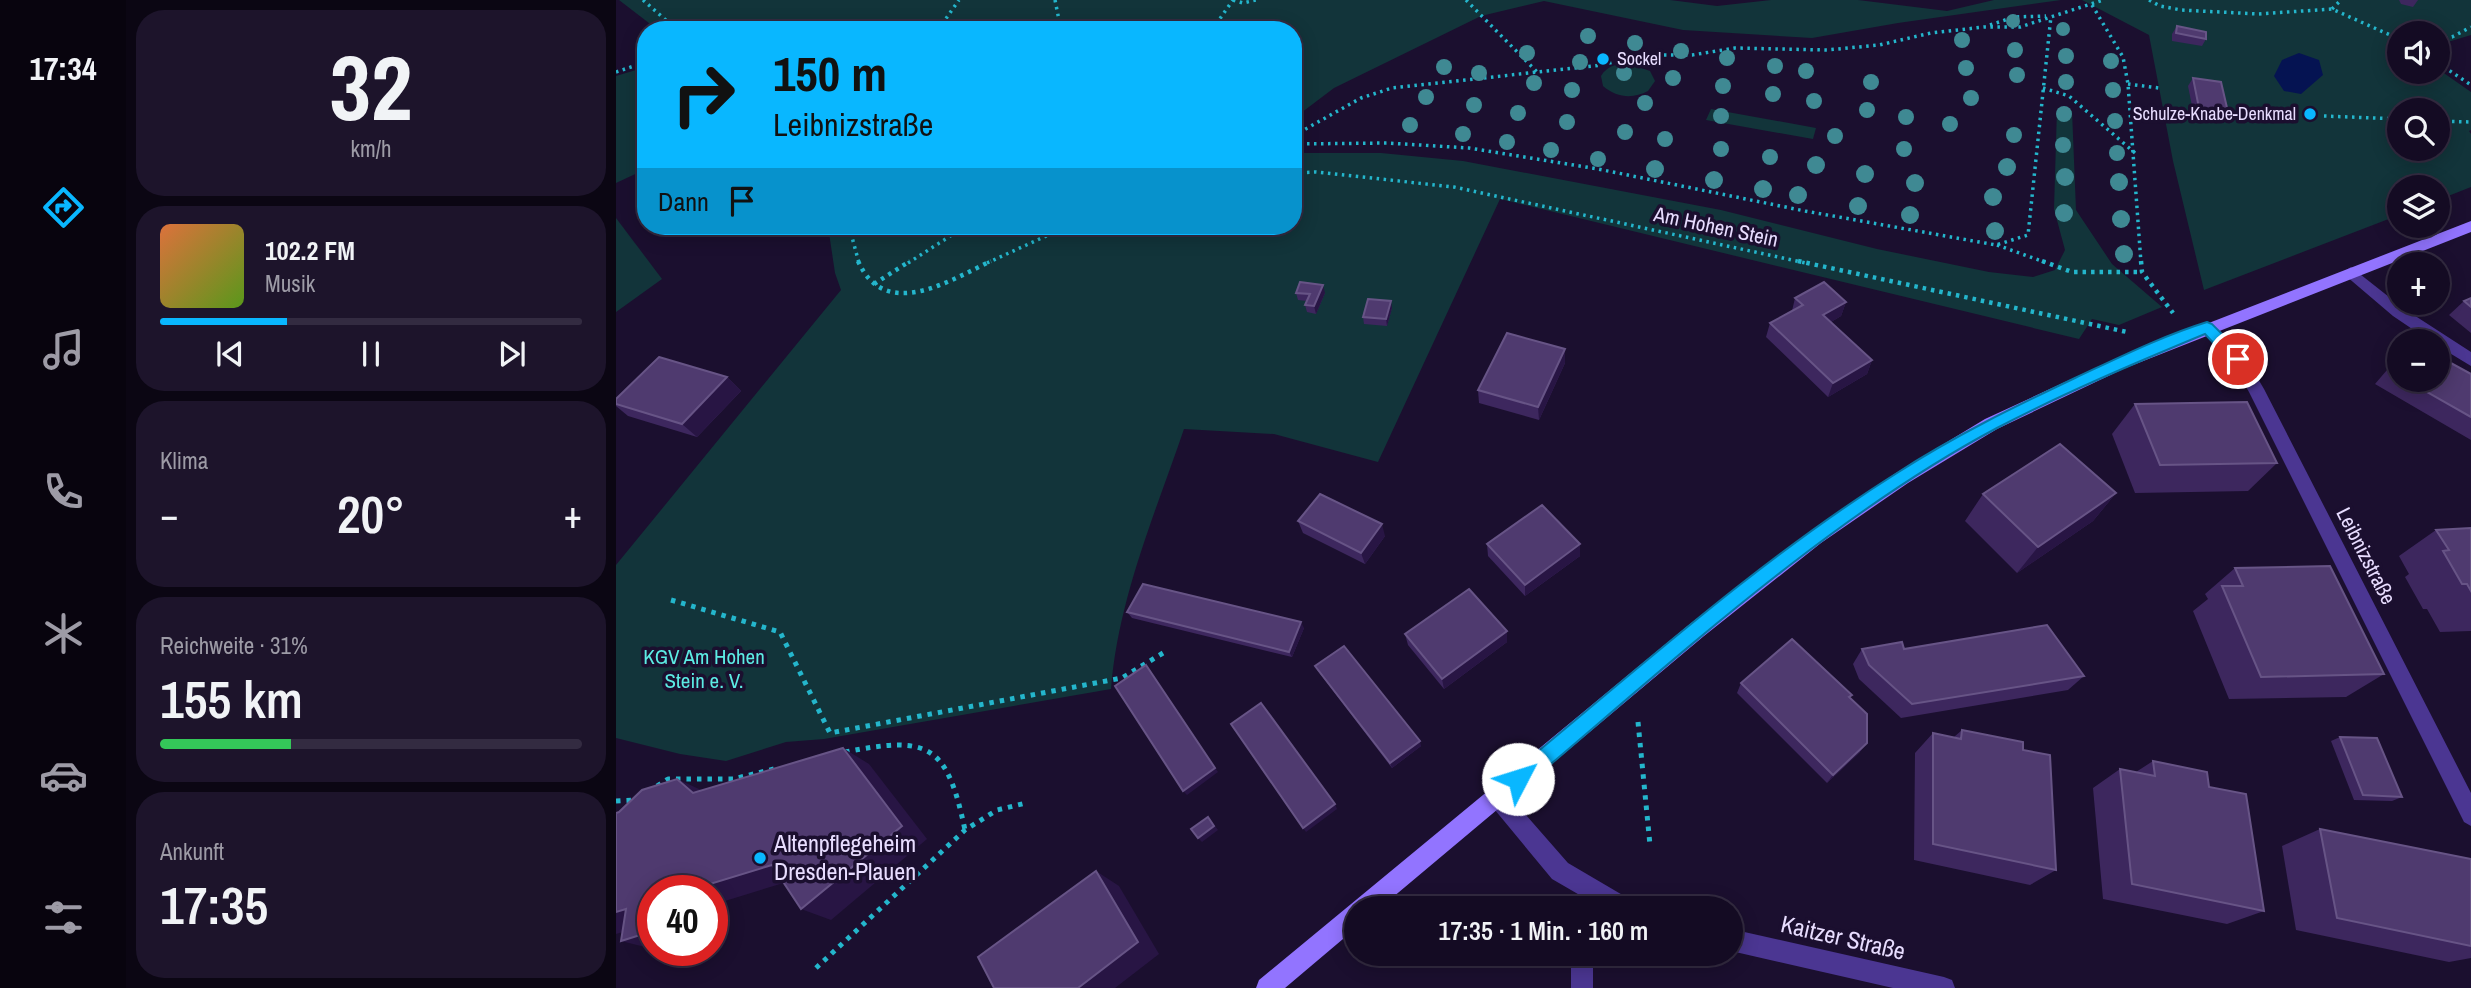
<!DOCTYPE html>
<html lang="de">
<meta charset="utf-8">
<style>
:root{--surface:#140b23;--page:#1d142b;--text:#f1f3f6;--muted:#9d9ba6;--line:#332b41;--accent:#09b7ff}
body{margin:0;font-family:"Archivo Narrow",sans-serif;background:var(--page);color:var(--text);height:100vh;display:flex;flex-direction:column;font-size:26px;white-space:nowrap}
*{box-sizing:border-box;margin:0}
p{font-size:23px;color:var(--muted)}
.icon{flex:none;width:38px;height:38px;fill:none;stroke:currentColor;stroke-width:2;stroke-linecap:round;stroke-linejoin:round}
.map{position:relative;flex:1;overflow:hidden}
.drawer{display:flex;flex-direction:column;gap:10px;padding:10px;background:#0b0613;width:490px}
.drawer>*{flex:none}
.top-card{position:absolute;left:21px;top:21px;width:665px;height:214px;border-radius:28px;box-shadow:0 4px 18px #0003,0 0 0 2px var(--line);background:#09b7ff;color:#111;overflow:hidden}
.buttons{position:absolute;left:1771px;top:21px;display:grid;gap:14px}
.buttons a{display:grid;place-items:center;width:63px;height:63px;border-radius:50%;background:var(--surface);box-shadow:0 4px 18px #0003,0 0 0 2px var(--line);font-size:35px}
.speed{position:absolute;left:21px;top:875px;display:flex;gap:14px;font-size:35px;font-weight:700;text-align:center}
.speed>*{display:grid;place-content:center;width:91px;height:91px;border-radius:50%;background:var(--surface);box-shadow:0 4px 18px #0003,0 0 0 2px var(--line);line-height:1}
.speed .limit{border:10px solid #d22;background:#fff;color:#111}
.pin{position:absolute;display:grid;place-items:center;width:60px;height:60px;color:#fff;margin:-30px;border:4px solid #fff;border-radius:50%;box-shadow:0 2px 7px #0007}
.me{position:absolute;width:77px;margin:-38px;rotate:50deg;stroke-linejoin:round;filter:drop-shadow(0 0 5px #0008)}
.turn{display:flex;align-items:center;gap:24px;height:147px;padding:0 21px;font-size:32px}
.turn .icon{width:91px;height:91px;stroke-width:2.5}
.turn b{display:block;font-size:49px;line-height:60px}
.then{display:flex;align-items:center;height:66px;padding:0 21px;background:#0003;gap:14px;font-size:26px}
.big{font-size:52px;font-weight:600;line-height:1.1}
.drawer .card{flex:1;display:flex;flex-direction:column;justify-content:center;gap:10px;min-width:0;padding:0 24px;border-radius:28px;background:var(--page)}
.drawer .dial{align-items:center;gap:0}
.dial b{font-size:91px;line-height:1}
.song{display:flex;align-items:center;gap:21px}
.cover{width:84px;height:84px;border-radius:10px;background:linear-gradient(135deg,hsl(20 70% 55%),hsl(90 70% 35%))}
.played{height:7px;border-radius:4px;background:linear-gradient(90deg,var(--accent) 30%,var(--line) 30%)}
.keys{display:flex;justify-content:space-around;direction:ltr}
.heat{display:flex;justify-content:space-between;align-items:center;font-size:38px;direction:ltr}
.charge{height:10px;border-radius:5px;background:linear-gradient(90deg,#34c759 31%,var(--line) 0)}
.trip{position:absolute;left:728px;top:896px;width:399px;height:70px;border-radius:35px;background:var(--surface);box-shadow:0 4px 18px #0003,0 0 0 2px var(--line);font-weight:600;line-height:70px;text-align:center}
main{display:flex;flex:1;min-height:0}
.menu{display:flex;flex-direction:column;width:126px;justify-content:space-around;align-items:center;background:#08040e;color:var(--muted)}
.menu .icon{width:49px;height:49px}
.menu .active{color:var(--accent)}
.menu b{font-size:32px;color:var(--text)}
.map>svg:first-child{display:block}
</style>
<main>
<nav class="menu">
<b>17:34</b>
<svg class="icon active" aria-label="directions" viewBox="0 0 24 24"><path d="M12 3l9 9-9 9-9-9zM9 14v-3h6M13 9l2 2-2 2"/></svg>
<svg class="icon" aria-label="music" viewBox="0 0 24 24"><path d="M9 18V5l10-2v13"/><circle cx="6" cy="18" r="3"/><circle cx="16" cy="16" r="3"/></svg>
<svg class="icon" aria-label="phone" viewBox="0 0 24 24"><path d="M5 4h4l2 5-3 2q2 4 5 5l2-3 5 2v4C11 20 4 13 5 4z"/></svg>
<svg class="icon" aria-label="climate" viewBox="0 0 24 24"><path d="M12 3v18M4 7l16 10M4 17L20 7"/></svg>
<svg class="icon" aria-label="car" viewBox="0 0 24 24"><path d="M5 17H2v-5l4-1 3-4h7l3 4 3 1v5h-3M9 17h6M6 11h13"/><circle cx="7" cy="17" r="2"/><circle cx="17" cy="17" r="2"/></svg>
<svg class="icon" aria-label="filters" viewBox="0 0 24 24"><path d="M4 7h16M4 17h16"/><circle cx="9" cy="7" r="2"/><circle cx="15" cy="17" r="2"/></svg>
</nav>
<section class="drawer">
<div class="card dial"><b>32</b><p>km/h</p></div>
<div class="card">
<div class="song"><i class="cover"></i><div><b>102.2 FM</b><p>Musik</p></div></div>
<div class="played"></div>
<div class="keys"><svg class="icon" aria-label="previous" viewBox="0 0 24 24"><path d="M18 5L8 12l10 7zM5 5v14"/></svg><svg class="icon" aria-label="pause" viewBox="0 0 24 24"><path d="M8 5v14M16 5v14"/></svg><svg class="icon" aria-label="next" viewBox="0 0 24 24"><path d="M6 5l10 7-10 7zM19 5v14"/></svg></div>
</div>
<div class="card"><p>Klima</p>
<div class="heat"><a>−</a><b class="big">20°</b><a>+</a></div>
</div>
<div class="card"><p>Reichweite · 31%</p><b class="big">155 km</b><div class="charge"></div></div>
<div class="card"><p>Ankunft</p><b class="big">17:35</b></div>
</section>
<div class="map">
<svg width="1855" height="988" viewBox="0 0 1855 988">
<rect width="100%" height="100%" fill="#1b0f2f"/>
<g fill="#12343a" fill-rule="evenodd">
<polygon points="3,0 1054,0 1101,6 1155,0 1242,0 1331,11 1378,0 1445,0 1282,23 1196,38 1067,30 928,1 865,16 718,88 677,119 677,30 42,30"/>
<path d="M1466 0H1855V35L1822 45V33H1783V72H1822V69L1855 92V130L1853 131 1855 134V187L1822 200V187H1783V215L1588 290 1557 161 1533 35ZM1783 110H1822V149H1783Z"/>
<path d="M1011 63 1034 71 1039 81 1032 91C1017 99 1001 98 987 86L985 76C991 66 1000 64 1011 63Z"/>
<polygon points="30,67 30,169 0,183 0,76"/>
<polygon points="1095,109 1200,128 1197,139 1090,120"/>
<path d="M1441 109 1456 111 1460 210 1496 264 1546 307 1503 325 1476 319 1463 339 884 199 762 462 658 434 568 429C539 514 502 599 495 689L208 739 170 742 110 761 64 754 0 738V565L225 290 219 273 212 226H677V153H765L847 161 1105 210 1261 249 1373 272 1417 277 1439 270 1449 250 1438 209Z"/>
<polygon points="0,218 46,279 0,312"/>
</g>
<polygon fill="#051352" points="1683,53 1703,60 1707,75 1685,94 1668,91 1658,76 1666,60"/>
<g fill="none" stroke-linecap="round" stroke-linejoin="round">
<g stroke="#24b6cc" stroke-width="3.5" stroke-dasharray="2.5 4.5" stroke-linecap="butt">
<polyline points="27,0 61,30"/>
<polyline points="439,0 445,30"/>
<polyline points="617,0 627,3 640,0"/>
<polyline points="850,0 921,72"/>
<polyline points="1533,0 1544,6 1565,10 1642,14 1716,9 1783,39"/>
<polyline points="1476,5 1507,57 1512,84 1525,263"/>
<polyline points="1716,9 1725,0"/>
<polyline points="1374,25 1398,17 1430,16"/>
<polyline points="322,30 343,0"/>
<polyline points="596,30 617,0"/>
<polyline points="1822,39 1836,37 1855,27"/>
<polyline points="1822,63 1855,85"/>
<polyline points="0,72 30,62"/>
<polyline points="1512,84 1543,88"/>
<polyline points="1427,88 1453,96 1519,153"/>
<polyline points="1708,116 1783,119"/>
<polyline points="1822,121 1855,122"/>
<polyline points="677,136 745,98 776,88 986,65 1023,55 1076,55 1119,48 1211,50 1263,45 1315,33 1368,27 1404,27 1487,0"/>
<polyline points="677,144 771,143 853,148 982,169 1189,211 1380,245 1412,235 1435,16"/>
<polyline points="677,173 700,172 838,187 1190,263"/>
<polyline points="233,226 243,263"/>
<polyline points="1381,245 1431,263"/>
<polyline points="292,263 350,226"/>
<polyline points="371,263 452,226"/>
</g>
<g stroke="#24b6cc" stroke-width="4.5" stroke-dasharray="3.5 5" stroke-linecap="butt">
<path d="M242 261C269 322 333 281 375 261"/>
<polyline points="1182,261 1511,332"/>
<polyline points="1426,261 1456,272 1526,272"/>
<polyline points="1525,261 1526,272 1557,313"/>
<polyline points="258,284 294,261"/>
</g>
<g stroke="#24b6cc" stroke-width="5" stroke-dasharray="4.5 6" stroke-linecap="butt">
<polyline points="55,600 164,632 214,733 506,678 547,653"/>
<polyline points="1022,722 1034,845"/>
<path d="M229 752C314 735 331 745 349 830"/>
<polyline points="41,786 52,779 117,779 162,768"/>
<polyline points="0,801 19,800"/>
<polyline points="200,968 349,830 381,810 410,803"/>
</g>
<g fill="#4b3692" fill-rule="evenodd">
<polygon points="1735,267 1787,308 1855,352 1855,366 1822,346 1822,341 1814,341 1777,316 1730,276 1727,272"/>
<polygon points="1591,322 1597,324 1628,355 1648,389 1855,793 1855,826 1848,822 1633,392 1616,363 1583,328"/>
<polygon points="881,787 888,790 952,863 1015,900 1018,908 986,908 936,879 874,804 871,797 874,790"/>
<polygon points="1115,929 1328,977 1336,980 1339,988 1277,988 1115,951"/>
<rect x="955" y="954" width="22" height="34"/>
</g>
<polygon fill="#9274ff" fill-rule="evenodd" points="1855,221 1855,232 1507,369 1381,429 1292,483 1205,543 1088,636 764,908 740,908 740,928 669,988 640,988 643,980 1074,624 1193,533 1280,473 1369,419 1495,361"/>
</g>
<g fill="#3f8993">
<circle cx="1397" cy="21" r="7"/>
<circle cx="1447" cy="29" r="7"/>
<circle cx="972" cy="36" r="8"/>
<circle cx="1346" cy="40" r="8"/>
<circle cx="1019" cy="43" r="8"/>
<circle cx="1399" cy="50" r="8"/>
<circle cx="1065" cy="51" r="8"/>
<circle cx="911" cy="53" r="8"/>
<circle cx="1450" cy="56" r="8"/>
<circle cx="1111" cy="58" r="8"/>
<circle cx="1495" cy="61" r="8"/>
<circle cx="964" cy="62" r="8"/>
<circle cx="1159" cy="66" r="8"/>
<circle cx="828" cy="67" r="8"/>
<circle cx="1350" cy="68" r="8"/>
<circle cx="1190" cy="71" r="8"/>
<circle cx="863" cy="73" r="8"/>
<circle cx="1008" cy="73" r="8"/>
<circle cx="1401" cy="75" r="8"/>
<circle cx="1057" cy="78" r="8"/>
<circle cx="1255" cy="82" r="8"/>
<circle cx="1450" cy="82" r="8"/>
<circle cx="918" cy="83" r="8"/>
<circle cx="1107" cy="86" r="8"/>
<circle cx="956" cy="90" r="8"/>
<circle cx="1497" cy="90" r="8"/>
<circle cx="1157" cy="94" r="8"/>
<circle cx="810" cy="97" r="8"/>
<circle cx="1355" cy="98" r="8"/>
<circle cx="1198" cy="101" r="8"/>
<circle cx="1029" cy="103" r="8"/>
<circle cx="858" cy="105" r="8"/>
<circle cx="1251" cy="110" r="8"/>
<circle cx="902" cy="113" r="8"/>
<circle cx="1448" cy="114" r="8"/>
<circle cx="1105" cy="116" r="8"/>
<circle cx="1290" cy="117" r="8"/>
<circle cx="1499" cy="121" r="8"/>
<circle cx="951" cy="122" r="8"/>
<circle cx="1334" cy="124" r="8"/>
<circle cx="794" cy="125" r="8"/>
<circle cx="1009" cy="132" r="8"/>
<circle cx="847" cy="134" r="8"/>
<circle cx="1398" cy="135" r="8"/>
<circle cx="1219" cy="136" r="8"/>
<circle cx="1049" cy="139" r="8"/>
<circle cx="891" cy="142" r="8"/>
<circle cx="1447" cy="145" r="8"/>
<circle cx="1105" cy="149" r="8"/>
<circle cx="1288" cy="149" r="8"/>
<circle cx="935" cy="150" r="8"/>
<circle cx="1501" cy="153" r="8"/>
<circle cx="1154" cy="157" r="8"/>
<circle cx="982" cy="159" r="8"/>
<circle cx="1200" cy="165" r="9"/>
<circle cx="1391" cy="167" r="9"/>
<circle cx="1039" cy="169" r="9"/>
<circle cx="1249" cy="174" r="9"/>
<circle cx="1449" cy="177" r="9"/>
<circle cx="1098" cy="180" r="9"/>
<circle cx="1503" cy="182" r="9"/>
<circle cx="1299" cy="183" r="9"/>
<circle cx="1147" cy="189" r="9"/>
<circle cx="1182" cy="195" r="9"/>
<circle cx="1377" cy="197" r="9"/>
<circle cx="1242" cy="206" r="9"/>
<circle cx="1448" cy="213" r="9"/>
<circle cx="1294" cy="215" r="9"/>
<circle cx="1505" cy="219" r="9"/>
<circle cx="1379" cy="231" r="9"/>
<circle cx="1508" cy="254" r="9"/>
</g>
<g fill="#3d275e">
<polygon points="1783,0 1802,0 1797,7 1785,4"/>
<polygon points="1561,26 1590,39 1586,46 1556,41 1556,34"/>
<polygon points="1577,78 1612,112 1607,120 1578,116 1572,86"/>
<polygon points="680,293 709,293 700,314 691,312 689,305 691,301 682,300"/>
<polygon points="1179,298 1230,302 1225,316 1215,322 1256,360 1251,374 1212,397 1150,337 1154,323 1176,311"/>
<polygon points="1855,298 1855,333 1833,315 1848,301"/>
<polygon points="776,308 771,326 748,324 747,317"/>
<polygon points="949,349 949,363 923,420 863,403 862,390"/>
<polygon points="1783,356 1783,380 1822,380 1855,374 1855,440 1759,384"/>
<polygon points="111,377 125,391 81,437 12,416 0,406 0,399"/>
<polygon points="1519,404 1661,463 1632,491 1519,493 1496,434"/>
<polygon points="1500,493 1477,521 1401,573 1349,521 1367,494"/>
<polygon points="682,521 769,536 749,564 687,533"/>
<polygon points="1855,528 1855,631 1824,632 1811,609 1807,609 1789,577 1793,574 1783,556 1820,530"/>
<polygon points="871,544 964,544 964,556 909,596 872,556"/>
<polygon points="1619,568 1768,674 1730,697 1613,699 1577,611 1592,599 1589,594"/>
<polygon points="511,612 688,628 676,657 516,618"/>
<polygon points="891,631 891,642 828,689 792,645 789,634"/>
<polygon points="1246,649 1288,649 1468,676 1452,690 1285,718 1243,679 1237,664"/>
<polygon points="699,666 805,746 776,768 702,671"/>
<polygon points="1125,683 1236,695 1234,697 1244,752 1211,783 1121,693"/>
<polygon points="1346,730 1407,750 1440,870 1414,885 1298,860 1299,753 1317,733 1338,737"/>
<polygon points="1724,737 1786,797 1776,801 1738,800 1715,741"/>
<polygon points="1537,761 1593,787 1648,911 1611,924 1487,899 1477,788 1504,769 1520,772"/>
<polygon points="1704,829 1855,859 1855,958 1833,962 1680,930 1666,846"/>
</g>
<g fill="#281544">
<polygon points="707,285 709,293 700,314 698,306"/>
<polygon points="775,301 776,308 771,326 770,319"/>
<polygon points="1230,302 1225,316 1203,329 1207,315"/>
<polygon points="949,349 949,363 923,420 922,407"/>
<polygon points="1256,360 1251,374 1212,397 1217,383"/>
<polygon points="111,377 125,391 81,437 66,424"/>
<polygon points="1500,493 1477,521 1401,573 1422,547"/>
<polygon points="766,524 769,536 749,564 745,553"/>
<polygon points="964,544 964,556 909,596 909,585"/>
<polygon points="685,622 688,628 676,657 673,652"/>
<polygon points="891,631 891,642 828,689 826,679"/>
<polygon points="530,665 602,772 571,795 567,791"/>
<polygon points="804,741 805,746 776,768 774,763"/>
<polygon points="1251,743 1244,752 1211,783 1217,775"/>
<polygon points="227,748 253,764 311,839 215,920 185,909"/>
<polygon points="61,779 94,794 77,793"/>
<polygon points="719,804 721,809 690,832 687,828"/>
<polygon points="592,817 602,830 586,842 582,838"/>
<polygon points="156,865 187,877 96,905 96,891 71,891"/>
<polygon points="480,871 503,886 543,954 499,988 462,988"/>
<polygon points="10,909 37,923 0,934 0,912"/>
<polygon points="37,929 37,949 5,941"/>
</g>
<g fill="#4f3a6f" stroke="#675486" stroke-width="2">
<polygon points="1561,26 1590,32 1590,39 1560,33"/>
<polygon points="1577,78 1605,82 1612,112 1583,108"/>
<polygon points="684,282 707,285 698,306 689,305 694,294 680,293"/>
<polygon points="1208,282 1230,302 1207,315 1256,360 1217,383 1154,323 1187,305 1179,298"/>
<polygon points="1855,298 1855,307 1848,301"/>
<polygon points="752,299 775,301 770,319 747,317"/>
<polygon points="891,333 949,349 922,407 862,390"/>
<polygon points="1822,356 1855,374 1855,417 1790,380 1822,380"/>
<polygon points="43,357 111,377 66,424 0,404 0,399"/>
<polygon points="1783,359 1783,376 1774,370"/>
<polygon points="1631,402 1661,463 1544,465 1519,404"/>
<polygon points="1444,444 1500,493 1422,547 1367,494"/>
<polygon points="704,494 766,524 745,553 682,521"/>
<polygon points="926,505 964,544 909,585 871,544"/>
<polygon points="1855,528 1855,591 1851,584 1846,584 1827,551 1833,550 1820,530"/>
<polygon points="1714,566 1768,674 1645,677 1606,586 1627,586 1619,568"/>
<polygon points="527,584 685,622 673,652 511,612"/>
<polygon points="853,589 891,631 826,679 789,634"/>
<polygon points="1431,625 1468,676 1296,704 1253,665 1246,649 1286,642 1288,649"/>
<polygon points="1176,639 1236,695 1233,697 1251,714 1251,743 1217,775 1125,683"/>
<polygon points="728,646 804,741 774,763 699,666"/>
<polygon points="530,665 599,768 567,791 499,686"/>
<polygon points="645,703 719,804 687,828 615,724"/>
<polygon points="1346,730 1407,742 1407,750 1434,755 1440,870 1317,844 1317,733 1345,739"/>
<polygon points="1724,737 1761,738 1786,797 1747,795"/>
<polygon points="227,748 286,826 185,909 156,865 71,891 37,891 37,931 5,941 10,909 0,912 0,813 3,812 26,790 61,779 77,793"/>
<polygon points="1537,761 1591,772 1593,787 1630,794 1648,911 1516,884 1504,769 1539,776"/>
<polygon points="592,817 598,826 582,838 575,829"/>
<polygon points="1704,829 1855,859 1855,946 1721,918"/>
<polygon points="480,871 522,942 462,988 378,988 362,957"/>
</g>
<path fill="#09b7ff" stroke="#0677a6" stroke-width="2" d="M1591 322 1596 324 1627 355 1629 359 1627 363H1616L1589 334C1519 363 1448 393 1381 428 1212 518 1055 663 909 786L902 789 896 786 893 779 896 773C1021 670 1144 559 1281 473 1338 436 1398 407 1459 378 1502 358 1546 336 1591 322Z"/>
<g fill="#09b7ff" stroke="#1b0f2f" stroke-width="2.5">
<circle cx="987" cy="59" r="7"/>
<circle cx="1694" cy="114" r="7"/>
<circle cx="144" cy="858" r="7"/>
</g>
<g text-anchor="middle" stroke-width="7" stroke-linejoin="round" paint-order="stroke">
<g font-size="18" fill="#e8ddff" stroke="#1b0f2f" text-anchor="start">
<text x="1001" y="65">Sockel</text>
<text x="1680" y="120" text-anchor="end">Schulze-Knabe-Denkmal</text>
</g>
<g font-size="21" fill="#e8ddff" stroke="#1b0f2f">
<text transform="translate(1100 227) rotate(12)" y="7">Am Hohen Stein</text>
<text transform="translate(1750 556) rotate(63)" y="7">Leibnizstraße</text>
</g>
<g font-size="21" fill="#5cece4" stroke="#1b0f2f">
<text x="88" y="664">KGV Am Hohen<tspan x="88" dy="24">Stein e. V.</tspan></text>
</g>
<g font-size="24" fill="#e8ddff" stroke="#1b0f2f" text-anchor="start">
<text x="158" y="852">Altenpflegeheim<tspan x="158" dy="28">Dresden-Plauen</tspan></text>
</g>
<g font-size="24" fill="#e8ddff" stroke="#1b0f2f">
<text transform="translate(1227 938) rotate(13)" y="8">Kaitzer Straße</text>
</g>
</g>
</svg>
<div class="buttons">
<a><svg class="icon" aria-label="sound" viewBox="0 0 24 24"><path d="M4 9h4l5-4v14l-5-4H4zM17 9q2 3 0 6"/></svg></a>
<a><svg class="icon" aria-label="search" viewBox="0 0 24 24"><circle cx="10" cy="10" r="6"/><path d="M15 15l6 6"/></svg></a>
<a><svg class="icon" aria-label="layers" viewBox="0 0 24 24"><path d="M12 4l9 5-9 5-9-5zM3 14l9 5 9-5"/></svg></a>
<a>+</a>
<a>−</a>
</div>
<div class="speed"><div class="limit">40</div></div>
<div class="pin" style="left:1622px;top:359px;background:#d93025"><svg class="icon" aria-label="arrive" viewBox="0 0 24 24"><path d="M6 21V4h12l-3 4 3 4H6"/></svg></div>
<svg class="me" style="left:902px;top:779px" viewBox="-20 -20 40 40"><circle r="19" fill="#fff"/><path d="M0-13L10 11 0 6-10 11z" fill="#09b7ff"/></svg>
<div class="trip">17:35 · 1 Min. · 160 m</div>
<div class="top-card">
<div class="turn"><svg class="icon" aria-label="right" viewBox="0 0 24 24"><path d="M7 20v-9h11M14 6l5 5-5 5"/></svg><div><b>150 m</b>Leibnizstraße</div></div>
<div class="then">Dann<svg class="icon" aria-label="arrive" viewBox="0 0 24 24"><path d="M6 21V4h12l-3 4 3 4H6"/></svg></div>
</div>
</div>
</main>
